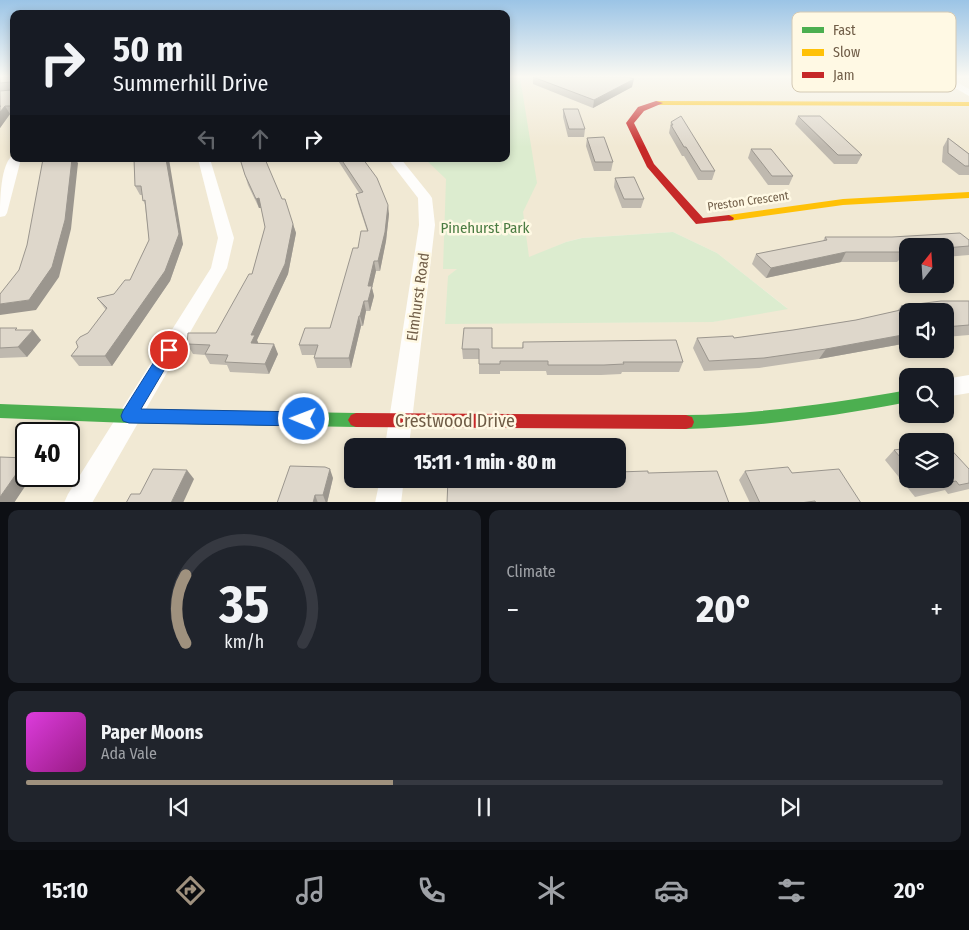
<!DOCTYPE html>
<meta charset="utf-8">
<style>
:root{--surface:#171b24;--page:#20242c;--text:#f1f3f6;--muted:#9ea1a6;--line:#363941;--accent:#9f917e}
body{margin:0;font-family:"Fira Sans Condensed",sans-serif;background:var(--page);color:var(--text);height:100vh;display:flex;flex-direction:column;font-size:19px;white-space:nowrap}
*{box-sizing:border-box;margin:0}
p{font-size:16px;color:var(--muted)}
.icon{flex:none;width:28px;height:28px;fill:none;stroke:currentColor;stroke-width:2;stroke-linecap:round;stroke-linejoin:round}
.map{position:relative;height:502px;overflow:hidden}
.sheet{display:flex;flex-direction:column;gap:8px;padding:8px;background:#0d0f14;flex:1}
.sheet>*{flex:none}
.banner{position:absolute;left:10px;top:10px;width:500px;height:152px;border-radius:10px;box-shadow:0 2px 8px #0003;background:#171b24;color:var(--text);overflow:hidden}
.needle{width:32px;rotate:17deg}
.fabs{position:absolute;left:899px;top:238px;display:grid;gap:10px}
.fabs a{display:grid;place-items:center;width:55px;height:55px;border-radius:10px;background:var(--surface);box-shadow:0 2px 8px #0003;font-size:25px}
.speed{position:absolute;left:15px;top:422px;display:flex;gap:10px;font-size:25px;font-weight:700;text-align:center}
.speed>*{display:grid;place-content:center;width:65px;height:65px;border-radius:50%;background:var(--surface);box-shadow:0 2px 8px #0003;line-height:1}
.speed .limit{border:2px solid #111;border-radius:8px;background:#fff;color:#111}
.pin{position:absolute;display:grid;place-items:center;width:42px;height:42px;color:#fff;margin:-21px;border:2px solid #fff;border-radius:50%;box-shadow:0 1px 5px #0007}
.me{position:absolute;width:55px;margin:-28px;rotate:271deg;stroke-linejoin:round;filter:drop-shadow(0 0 4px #0008)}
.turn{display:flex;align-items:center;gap:18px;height:105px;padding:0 20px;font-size:22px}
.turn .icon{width:65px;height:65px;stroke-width:2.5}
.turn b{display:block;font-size:35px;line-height:42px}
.lanes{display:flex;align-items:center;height:48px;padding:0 20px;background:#0003;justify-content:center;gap:25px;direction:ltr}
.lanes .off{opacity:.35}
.big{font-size:38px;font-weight:800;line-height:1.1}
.sheet .tile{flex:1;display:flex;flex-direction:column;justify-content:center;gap:8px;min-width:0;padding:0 18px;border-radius:10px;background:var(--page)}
.sheet .dial{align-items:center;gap:0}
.dial svg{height:130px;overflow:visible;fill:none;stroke:var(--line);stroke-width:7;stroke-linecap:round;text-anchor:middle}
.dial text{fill:var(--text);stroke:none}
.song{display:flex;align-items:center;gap:15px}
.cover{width:60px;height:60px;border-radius:8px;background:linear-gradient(135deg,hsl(300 70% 55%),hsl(310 70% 35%))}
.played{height:5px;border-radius:2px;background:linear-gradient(90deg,var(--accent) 40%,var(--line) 40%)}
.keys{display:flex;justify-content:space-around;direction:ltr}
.heat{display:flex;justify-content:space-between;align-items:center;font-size:28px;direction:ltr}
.sheet .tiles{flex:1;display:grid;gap:8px;grid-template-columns:1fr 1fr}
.tile:last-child{grid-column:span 2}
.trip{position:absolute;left:344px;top:438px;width:282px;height:50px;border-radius:10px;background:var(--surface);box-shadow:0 2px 8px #0003;font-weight:800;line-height:50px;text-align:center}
.tabs{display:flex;height:80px;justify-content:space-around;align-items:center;background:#090b0e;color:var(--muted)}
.tabs .icon{width:35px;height:35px}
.tabs .current{color:var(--accent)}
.tabs b{font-size:22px;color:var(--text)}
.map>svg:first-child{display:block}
</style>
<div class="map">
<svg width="969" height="503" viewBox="0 0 969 503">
<rect width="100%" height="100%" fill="#f5f1e4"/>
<path fill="#f1e9d4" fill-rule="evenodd" d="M0 77H14V159H506V77H944L969 92V502H0ZM673 232 717 253 787 308 712 322 445 323 449 276 475 255 505 264 517 263 566 242 581 238ZM908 246H945V284H908ZM908 311H945V349H908ZM908 376H945V414H908ZM26 434H69V476H26ZM908 441H945V479H908ZM352 446H618V479H352Z"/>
<polygon fill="#dceccf" points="506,77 520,77 537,183 523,212 529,257 566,242 582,238 673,232 717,253 788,309 713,322 445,324 448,276 457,269 443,269 446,179 425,159 506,159"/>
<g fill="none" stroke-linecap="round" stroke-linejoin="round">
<g fill="#fefdfb" fill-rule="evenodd">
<polygon points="936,77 948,77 969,89 969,96"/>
<path d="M14 155V159H21L7 213 5 216 0 217C0 204 0 161 14 155Z"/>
<polygon points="198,159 210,159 234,238 227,268 92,503 64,503 68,494 211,268 218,238"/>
<polygon points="388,159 401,159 430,195 432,198 435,225 409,446 385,446 419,225 418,198"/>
<polygon points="969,375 969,393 945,397 945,379"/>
<polygon points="380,479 404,479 401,503 375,503"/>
</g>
<g fill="#4caf50" fill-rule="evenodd">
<path d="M908 390V402C834 416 761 427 686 429L680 427 678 422 680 417 686 415C761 414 834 403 908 390Z"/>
<polygon points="0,404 129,409 356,413 361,415 364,420 361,425 356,427 129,423 0,418"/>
</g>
<g fill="#ffc107" fill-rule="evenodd">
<polygon points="656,101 969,102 969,106 659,105 656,105"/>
<polygon points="969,192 969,198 843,205 729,221 724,218 729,215 843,199"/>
</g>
<g fill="#c62828" fill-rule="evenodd">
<polygon points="656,101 663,103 644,111 634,123 654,164 703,218 729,215 734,218 733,220 696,224 647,167 626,123 638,107"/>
<polygon points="356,413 686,415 692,417 694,422 692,427 686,429 356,427 351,425 348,420 351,415"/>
</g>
</g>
<g fill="#bfb9af">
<polygon points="0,77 14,77 14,114 10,114 0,128 0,91 11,90 0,91"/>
<polygon points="533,77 632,87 593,108 533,84"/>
<polygon points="563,109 585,129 584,137 568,137 563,117"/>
<polygon points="798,116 862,155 857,164 834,164 795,124"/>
<polygon points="671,122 715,171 712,180 698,180 684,156 682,156 669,133"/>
<polygon points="587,138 613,162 611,171 594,171 586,146"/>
<polygon points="948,138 969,154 969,175 959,175 942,162 943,147"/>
<polygon points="751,149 793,176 789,185 768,185 748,158"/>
<polygon points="134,159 183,244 170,281 112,366 79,366 71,356 106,310 97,298 114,294 130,280 149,240 145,205 142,195 140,195 135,186"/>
<polygon points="240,159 282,199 293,224 296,233 288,274 257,340 258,343 278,354 269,374 230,372 227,365 210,364 205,355 193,354 187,344 216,333 252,274 265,227 261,208 259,208 248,185"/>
<polygon points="337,159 363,159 389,214 386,241 380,271 376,271 372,288 374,296 370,311 366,311 363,326 361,326 351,368 317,368 314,358 315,355 302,355 299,345 330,328 358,248 367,231 358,203 356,194 359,193"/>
<polygon points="615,178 644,199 641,208 622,208 614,187"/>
<polygon points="825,237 969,240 969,255 945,257 945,246 908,246 908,259 899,260 897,262 841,262 766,278 752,264 756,254 823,241"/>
<polygon points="969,301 969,335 945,337 945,311 908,311 908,343 819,359 759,368 704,371 693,348 697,338 734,338 793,330 856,320 897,311 901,306"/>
<polygon points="0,328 18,330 41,340 27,357 0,358"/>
<polygon points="523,342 683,362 679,372 622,372 621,374 601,375 547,375 546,371 500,371 500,374 479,374 479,359 463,359 462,349 522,348"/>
<polygon points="908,448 908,479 945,479 969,469 969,489 948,494 945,490 915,497 885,460 894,450"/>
<polygon points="745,471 792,473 861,503 750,503 739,480"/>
<polygon points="333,478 327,503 277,503"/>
</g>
<g fill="#9b968e">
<polygon points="634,79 632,87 593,108 594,100"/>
<polygon points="5,106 10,114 0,128 0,112"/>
<polygon points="69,159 75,159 78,163 71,229 59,277 36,310 0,315 0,304 29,300"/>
<polygon points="166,159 169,159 183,244 170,281 112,366 105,356 165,271"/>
<polygon points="259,198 262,208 259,208 256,199"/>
<polygon points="388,205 389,214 386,241 380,271 378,261"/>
<polygon points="293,224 296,233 288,274 257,340 259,345 251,343 251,335"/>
<polygon points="846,252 841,262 766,278 771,268"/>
<polygon points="374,261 376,271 372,288 374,296 370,311 368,301 368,286"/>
<polygon points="364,301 366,311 363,326 360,316"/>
<polygon points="359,316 361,326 351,368 349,358"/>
<polygon points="33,330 41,340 27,357 18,347"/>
<polygon points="908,334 908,343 819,359 826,349"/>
<polygon points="274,344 278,354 269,374 265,364"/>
<polygon points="26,460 26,476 32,476 14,503 0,503 0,497"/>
<polygon points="330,469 333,478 327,503 326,503 323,495"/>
<polygon points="187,470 194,479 183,503 171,503"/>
<polygon points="315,495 318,503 313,503"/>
</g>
<g fill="#ded7cb" stroke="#9b968e">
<polygon points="0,77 14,77 14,106 5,106 0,112 0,107 1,106 0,106 0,91 11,90 11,82 0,83"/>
<polygon points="533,77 627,77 634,79 594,100"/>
<polygon points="563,109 578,109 585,129 569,129"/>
<polygon points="681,116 715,171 701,171 686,147 684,147 671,125 673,125 671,122"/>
<polygon points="798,116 820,116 862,155 838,155"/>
<polygon points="604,137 613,162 595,162 587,138"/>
<polygon points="948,138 969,154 969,166 965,166 948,153"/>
<polygon points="751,149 771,149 793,176 772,176"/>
<polygon points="43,159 72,159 65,220 52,267 29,300 0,304 0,294 19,270 27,245"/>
<polygon points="134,159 166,159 179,234 165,271 105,356 71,356 78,347 76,342 80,337 88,333 107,308 97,298 114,294 125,280 130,280 149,240 145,200 143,201 141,186 135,186"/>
<polygon points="240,159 265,159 282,199 285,199 293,224 285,264 251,335 255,335 251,343 274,344 265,364 225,362 228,355 205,354 210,345 187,344 188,333 216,333 249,274 252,274 265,227 259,198 256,199 245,175"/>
<polygon points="341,159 363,159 377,178 388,205 385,232 378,261 374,261 368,286 372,286 368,301 364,301 360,316 359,316 349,358 314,358 318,345 299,345 305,328 330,328 353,248 358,248 361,231 368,231 356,194 363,192"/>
<polygon points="634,177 644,199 624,199 615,178"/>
<polygon points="960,233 969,240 969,246 945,248 945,246 908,246 908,250 901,250 903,252 846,252 771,268 756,254 827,240 825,237 892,237"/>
<polygon points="941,301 969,301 969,325 945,327 945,311 908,311 908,334 826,349 764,358 709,361 697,338 733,336 734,338 793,330 856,320 905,309 901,306"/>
<polygon points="0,328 17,328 15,330 33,330 18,347 0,348"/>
<polygon points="464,328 492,328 492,348 523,348 523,342 676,340 683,362 623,362 624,364 604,365 548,365 548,361 500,361 500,364 479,364 479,349 462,349"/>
<polygon points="945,443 969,469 969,483 959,485 956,481 926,487 918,479 945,479"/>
<polygon points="908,448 908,466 894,450"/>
<polygon points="0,457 26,458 26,460 0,497"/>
<polygon points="290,466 325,467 330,469 323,495 315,495 313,503 277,503"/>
<polygon points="788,467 792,473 839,469 861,503 816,503 815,501 800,503 760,503 745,471"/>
<polygon points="153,469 187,470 171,503 126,503 131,494 140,494"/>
<polygon points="648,471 648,473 717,471 729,503 447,503 448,479 618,479 618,472"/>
</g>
<linearGradient id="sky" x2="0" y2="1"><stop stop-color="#9bc4e6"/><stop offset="0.52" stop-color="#faf9f3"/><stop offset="1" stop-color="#faf9f3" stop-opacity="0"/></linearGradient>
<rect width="969" height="147" fill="url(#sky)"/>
<polygon fill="#1a73e8" stroke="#114b97" points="169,345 174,346 176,350 141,409 304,412 309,414 312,419 309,424 304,426 129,423 123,421 121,416 123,411 164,346"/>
<g text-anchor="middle" stroke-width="5" stroke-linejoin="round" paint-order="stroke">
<g font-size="12" fill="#705d47" stroke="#fff9e4">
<text transform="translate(748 201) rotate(-8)" y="4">Preston Crescent</text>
</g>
<g font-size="15" fill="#4a7c42" stroke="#fff9e4">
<text x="485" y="233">Pinehurst Park</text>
</g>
<g font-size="15" fill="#705d47" stroke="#fff9e4">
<text transform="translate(418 297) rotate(-82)" y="5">Elmhurst Road</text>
</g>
<g font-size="18" fill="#705d47" stroke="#fff9e4">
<text x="455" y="427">Crestwood Drive</text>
</g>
</g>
<rect x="792" y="12" width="164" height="80" rx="8" fill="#fff9e4" stroke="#d4cab5" stroke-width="1"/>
<rect x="802" y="27" width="22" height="6" fill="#4caf50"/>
<rect x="802" y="49" width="22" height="7" fill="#ffc107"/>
<rect x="802" y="72" width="22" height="6" fill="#c62828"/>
<g font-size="14" fill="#705d47">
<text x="833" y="35">Fast</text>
<text x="833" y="57">Slow</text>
<text x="833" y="80">Jam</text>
</g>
</svg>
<div class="fabs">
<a><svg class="needle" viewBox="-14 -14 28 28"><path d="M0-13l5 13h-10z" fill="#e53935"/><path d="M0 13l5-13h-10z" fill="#9ea1a6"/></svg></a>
<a><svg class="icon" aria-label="sound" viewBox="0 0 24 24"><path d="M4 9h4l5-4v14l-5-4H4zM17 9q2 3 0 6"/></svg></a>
<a><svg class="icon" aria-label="search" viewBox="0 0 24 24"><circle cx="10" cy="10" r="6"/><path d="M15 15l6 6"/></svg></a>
<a><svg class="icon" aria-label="layers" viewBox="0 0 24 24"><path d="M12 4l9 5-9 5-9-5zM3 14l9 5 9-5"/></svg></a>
</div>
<div class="speed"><div class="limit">40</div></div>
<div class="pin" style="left:169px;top:350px;background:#d93025"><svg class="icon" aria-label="arrive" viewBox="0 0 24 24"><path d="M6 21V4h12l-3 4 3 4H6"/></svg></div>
<svg class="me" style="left:304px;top:419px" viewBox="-20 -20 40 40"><circle r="17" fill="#1a73e8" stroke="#fff" stroke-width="3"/><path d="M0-11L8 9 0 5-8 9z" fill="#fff"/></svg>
<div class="trip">15:11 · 1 min · 80 m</div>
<div class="banner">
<div class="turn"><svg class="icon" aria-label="right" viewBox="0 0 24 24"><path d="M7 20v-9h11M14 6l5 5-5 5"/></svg><div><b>50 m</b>Summerhill Drive</div></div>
<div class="lanes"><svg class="icon off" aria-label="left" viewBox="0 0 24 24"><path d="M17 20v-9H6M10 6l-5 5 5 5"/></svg><svg class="icon off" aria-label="ahead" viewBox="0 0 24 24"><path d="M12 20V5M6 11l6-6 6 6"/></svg><svg class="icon" aria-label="right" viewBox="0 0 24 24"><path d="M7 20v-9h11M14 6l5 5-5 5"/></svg></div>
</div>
</div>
<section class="sheet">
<div class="tiles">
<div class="tile dial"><svg viewBox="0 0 100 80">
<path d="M14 69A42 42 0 1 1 86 69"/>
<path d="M14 69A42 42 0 0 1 14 27" stroke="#9f917e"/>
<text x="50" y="56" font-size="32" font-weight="700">35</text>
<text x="50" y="72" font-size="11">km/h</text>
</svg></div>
<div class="tile"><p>Climate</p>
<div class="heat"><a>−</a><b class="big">20°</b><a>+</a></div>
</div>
<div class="tile">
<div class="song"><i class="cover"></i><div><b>Paper Moons</b><p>Ada Vale</p></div></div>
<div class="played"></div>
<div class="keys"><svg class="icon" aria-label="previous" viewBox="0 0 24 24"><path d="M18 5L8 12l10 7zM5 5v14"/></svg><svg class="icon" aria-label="pause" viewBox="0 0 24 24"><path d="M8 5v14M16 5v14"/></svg><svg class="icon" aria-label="next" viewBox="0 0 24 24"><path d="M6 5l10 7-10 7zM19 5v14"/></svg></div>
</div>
</div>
</section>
<nav class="tabs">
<b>15:10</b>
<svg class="icon current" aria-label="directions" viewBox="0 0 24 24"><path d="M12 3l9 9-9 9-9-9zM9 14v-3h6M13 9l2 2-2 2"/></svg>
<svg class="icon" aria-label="music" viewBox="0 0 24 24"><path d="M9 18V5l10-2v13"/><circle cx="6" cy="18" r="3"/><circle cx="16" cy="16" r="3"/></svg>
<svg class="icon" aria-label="phone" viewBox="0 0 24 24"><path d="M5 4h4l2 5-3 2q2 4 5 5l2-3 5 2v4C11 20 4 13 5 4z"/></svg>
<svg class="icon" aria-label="climate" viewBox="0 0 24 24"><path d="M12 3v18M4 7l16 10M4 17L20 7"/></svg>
<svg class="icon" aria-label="car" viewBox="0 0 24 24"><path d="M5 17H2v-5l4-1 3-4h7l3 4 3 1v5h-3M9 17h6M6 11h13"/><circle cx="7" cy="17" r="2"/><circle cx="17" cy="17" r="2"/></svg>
<svg class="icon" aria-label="filters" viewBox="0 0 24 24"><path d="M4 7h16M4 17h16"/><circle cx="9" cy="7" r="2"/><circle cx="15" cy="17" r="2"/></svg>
<b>20°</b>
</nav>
